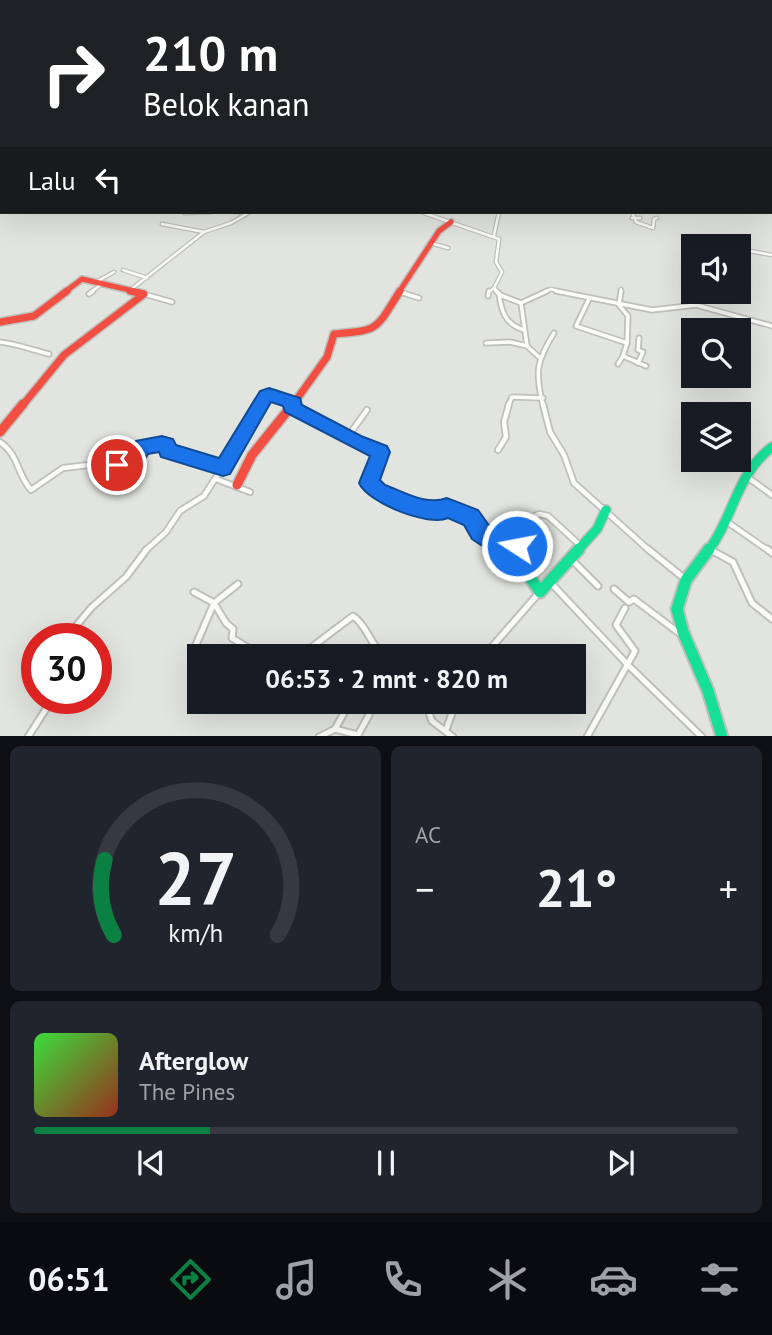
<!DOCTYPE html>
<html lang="id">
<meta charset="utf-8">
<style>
:root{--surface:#171b24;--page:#20242c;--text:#f1f3f6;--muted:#9ea1a6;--line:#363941;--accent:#0b8043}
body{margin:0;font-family:"PT Sans",sans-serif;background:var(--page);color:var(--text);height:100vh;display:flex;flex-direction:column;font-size:26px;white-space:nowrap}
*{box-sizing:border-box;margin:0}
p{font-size:23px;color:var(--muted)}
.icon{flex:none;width:38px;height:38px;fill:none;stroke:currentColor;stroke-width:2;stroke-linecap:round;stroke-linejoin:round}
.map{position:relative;height:736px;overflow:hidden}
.side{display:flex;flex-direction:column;gap:10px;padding:10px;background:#0d0f14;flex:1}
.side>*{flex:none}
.guide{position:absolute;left:0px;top:0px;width:774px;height:214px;box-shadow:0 7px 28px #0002;background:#202124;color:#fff;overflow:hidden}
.tools{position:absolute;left:681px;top:234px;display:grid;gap:14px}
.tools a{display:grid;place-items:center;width:70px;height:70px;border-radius:0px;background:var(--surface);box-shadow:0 7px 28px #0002;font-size:35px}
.speed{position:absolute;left:21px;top:623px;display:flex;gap:14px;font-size:35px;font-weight:700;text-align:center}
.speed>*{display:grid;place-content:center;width:91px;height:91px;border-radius:50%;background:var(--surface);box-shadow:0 7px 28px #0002;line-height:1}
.speed .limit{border:10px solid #d22;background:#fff;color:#111}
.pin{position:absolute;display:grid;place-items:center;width:60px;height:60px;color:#fff;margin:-30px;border:4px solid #fff;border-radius:50%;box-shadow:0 2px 7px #0007}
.me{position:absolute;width:77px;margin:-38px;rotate:281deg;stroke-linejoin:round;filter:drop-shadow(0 0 5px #0008)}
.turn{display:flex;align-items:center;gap:24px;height:147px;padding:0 28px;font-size:32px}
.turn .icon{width:91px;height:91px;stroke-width:2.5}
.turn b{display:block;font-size:49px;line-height:60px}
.then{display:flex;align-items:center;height:66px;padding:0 28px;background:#0003;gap:14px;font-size:26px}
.big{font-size:52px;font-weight:800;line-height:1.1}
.side .tile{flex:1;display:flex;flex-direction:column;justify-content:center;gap:10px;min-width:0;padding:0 24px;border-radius:10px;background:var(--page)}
.side .dial{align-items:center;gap:0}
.dial svg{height:182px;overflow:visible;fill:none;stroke:var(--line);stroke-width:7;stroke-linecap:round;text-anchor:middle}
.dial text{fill:var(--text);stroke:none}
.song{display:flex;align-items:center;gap:21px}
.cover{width:84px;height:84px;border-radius:10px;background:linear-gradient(135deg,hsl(120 70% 55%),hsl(10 70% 35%))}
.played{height:7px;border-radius:4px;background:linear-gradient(90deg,var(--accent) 25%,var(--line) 25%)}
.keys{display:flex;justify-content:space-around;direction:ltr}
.heat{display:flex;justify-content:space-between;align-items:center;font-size:38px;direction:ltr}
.side .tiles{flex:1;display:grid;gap:10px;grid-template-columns:1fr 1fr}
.tile:last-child{grid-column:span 2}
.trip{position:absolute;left:187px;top:644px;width:399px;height:70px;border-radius:0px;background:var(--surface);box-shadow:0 7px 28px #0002;font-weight:800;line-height:70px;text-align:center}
.tabs{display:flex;height:112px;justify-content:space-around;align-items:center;background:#090b0e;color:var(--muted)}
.tabs .icon{width:49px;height:49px}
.tabs .active{color:var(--accent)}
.tabs b{font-size:32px;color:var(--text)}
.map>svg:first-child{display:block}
</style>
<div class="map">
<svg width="772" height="737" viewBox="0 0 772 737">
<rect width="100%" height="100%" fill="#e2e4df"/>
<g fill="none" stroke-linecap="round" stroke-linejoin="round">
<g stroke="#bfc0bc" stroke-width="5">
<g id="street-far3">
<polyline points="235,212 246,213"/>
<polyline points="421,212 499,239 496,262 502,272 494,288 498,292"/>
<polyline points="632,212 636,222 653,228 654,219 657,218"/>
<polyline points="184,213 212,212"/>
<polyline points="632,218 640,218"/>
<polyline points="162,224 204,232"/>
<polyline points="494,235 499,212"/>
<polyline points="431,243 448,248"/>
<polyline points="738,249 772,255"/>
<polyline points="123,270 147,278"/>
<polyline points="96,282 114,272"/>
<polyline points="129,291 204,232 231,223 250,212"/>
<polyline points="91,292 102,284"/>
<polyline points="489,292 494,288"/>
<polyline points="544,292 551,289 561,292"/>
<polyline points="621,292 621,289"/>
<polyline points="687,292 687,284 693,283"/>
</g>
</g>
<g stroke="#bfc0bc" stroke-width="7">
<g id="street-far2">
<polyline points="496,291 500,295 521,303 527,346 539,357"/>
<polyline points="556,291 652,310 696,305 772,326"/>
<polyline points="621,291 619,305 628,316 627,343"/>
<polyline points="687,291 693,305"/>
<polyline points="400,292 419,298"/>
<path d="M499 293C501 311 505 324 524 330"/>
<polyline points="89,294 93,291"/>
<polyline points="144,294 172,302"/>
<polyline points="488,296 489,291"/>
<polyline points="589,299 576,326 627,343 623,356 646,366"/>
<polyline points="521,303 547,291"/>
<path d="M0 342C18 344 32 350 49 354"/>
<polyline points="486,343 510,342 527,346"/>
<polyline points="638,363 643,352 638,350 639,338"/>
<polyline points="618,364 623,356"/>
<polyline points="262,406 266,396 294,403"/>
<polyline points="508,406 512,397 543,398"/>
<path d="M543 406C535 372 536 362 554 333"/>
</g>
</g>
<g stroke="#bfc0bc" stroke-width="8">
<g id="street-far1">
<polyline points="543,404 550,432 564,455 574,483 650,551"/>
<polyline points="349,435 367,410"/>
<path d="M0 442C19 455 16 472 31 490L63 468 123 461 130 463 143 447 166 444 168 451 223 468"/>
<polyline points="498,450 506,437 504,422 509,404"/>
<polyline points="746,476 772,495"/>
<polyline points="216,479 250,492"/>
<polyline points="726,521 769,551"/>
<polyline points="145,551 166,532 180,511 204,496 263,404"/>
<polyline points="517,551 518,539 525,521 539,514 548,516 581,546"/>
</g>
</g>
<g stroke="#bfc0bc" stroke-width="9">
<g id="street">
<polyline points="648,549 685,579"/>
<polyline points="767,549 772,553"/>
<polyline points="711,550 733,562 752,603 772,619"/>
<polyline points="517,556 517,549"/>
<polyline points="571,559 598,586"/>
<polyline points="551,583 628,665 702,737"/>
<polyline points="614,589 629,602 634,599 683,636"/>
<polyline points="194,592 214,603 226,623 233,629 232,638 262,656"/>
<polyline points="65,639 92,607 126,577 147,549"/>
<polyline points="195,647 214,603 238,584"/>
<path d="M300 656 353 616C369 627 368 645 387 656"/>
<polyline points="484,656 538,594"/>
<polyline points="425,702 432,721 453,737"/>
<polyline points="335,729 358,735 369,715"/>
<polyline points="446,730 456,702"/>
<polyline points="28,737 53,698"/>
<polyline points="319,737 335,729 350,702"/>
<polyline points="587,737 635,651 616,625 625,608"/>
</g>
</g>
<g stroke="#bfc0bc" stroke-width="12">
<g id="fast-far1">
<polyline points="291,407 381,452 369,483 407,503 430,509 447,508 474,519 480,531 507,551"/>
<polyline points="577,551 597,529 606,510"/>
<path d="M708 551C734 517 736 474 772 447"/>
</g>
</g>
<g stroke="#bfc0bc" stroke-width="15">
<g id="fast">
<polyline points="505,549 517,558 540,592 579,549"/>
<polyline points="709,549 686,580 677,609 683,632 708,691 722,737"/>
</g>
</g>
<g stroke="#bfc0bc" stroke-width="8">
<g id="jam-far2">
<polyline points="65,292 82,279 138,292"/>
<polyline points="399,292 439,231 451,222"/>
</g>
</g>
<g stroke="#bfc0bc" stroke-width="10">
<g id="jam-far1">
<polyline points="0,322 34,316 67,291"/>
<polyline points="22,406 64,355 144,294 130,291"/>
<path d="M292 406 327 357 334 334C381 330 375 330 400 291"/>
</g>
</g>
<g stroke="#bfc0bc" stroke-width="12">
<g id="jam">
<polyline points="0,432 23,404"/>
<polyline points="237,485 252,455 293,404"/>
</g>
</g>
<use href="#street-far3" stroke="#fbfbfa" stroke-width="2.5"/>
<use href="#street-far2" stroke="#fbfbfa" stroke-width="3.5"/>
<use href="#street-far1" stroke="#fbfbfa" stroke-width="4.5"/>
<use href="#street" stroke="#fbfbfa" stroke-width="5"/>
<use href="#fast-far1" stroke="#16e098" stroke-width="9"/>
<use href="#fast" stroke="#16e098" stroke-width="11"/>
<use href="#jam-far2" stroke="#f24e42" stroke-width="5"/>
<use href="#jam-far1" stroke="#f24e42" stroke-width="7"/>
<use href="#jam" stroke="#f24e42" stroke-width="9"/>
</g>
<linearGradient id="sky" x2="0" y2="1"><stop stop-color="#90b6c3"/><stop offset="0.44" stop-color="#f2f3f1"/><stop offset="1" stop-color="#f2f3f1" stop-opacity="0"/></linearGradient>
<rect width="772" height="184" fill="url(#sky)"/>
<path fill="#1a73e8" stroke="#114b97" stroke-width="2" d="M269 388 300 398 302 405 361 436 387 446 390 452 380 480 385 485C404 492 427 506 447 498L478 510 488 524 511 538 517 535 525 539 528 546 525 566 517 569 472 539 464 525 448 518C429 527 368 503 359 483L370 456 285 412 283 406 271 402 230 474 223 476 161 457 159 452 148 454 139 469 117 474 110 471 107 465 110 459 127 454 136 441 162 436 173 439 176 445 219 458 260 391Z"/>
</svg>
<div class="tools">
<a><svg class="icon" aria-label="sound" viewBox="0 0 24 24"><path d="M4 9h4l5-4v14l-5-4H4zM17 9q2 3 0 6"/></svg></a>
<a><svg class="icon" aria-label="search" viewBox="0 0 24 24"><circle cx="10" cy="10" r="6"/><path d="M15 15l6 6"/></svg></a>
<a><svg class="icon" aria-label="layers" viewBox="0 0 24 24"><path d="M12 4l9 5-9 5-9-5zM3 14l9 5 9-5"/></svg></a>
</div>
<div class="speed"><div class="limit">30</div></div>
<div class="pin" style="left:117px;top:465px;background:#d93025"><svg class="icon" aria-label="arrive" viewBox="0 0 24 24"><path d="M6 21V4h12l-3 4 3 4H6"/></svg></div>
<svg class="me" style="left:517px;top:546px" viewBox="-20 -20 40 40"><circle r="17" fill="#1a73e8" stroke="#fff" stroke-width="3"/><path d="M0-11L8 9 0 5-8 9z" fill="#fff"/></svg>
<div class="trip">06:53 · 2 mnt · 820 m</div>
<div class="guide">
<div class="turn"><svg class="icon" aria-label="right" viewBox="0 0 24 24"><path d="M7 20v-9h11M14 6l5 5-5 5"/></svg><div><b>210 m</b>Belok kanan</div></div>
<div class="then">Lalu<svg class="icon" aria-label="left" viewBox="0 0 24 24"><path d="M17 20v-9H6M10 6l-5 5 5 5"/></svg></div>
</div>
</div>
<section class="side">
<div class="tiles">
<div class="tile dial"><svg viewBox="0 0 100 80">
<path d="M14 69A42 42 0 1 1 86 69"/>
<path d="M14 69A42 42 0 0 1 10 36" stroke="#0b8043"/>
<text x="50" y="56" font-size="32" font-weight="700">27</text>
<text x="50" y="72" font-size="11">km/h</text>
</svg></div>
<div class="tile"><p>AC</p>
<div class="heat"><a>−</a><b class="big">21°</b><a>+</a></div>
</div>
<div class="tile">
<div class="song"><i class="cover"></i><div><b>Afterglow</b><p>The Pines</p></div></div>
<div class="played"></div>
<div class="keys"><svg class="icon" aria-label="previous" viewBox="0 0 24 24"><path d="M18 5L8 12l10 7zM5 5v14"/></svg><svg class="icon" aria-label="pause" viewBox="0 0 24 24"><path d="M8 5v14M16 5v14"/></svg><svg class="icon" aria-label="next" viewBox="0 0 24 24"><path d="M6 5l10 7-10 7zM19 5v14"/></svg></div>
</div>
</div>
</section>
<nav class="tabs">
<b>06:51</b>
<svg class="icon active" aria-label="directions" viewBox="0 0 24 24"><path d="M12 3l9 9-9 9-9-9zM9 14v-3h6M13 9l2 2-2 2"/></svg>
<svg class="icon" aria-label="music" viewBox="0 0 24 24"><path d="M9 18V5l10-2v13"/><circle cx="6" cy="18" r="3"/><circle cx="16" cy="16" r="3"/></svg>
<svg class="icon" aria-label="phone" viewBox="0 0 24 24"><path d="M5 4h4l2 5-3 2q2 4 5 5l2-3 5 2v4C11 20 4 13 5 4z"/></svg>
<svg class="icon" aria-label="climate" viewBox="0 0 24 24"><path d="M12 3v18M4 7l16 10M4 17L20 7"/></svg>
<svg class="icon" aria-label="car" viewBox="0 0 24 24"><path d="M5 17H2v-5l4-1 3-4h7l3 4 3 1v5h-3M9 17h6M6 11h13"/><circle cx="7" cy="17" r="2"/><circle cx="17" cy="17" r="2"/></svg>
<svg class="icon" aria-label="filters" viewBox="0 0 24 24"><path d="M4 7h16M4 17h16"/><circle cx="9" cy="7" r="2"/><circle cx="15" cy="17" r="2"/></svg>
</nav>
